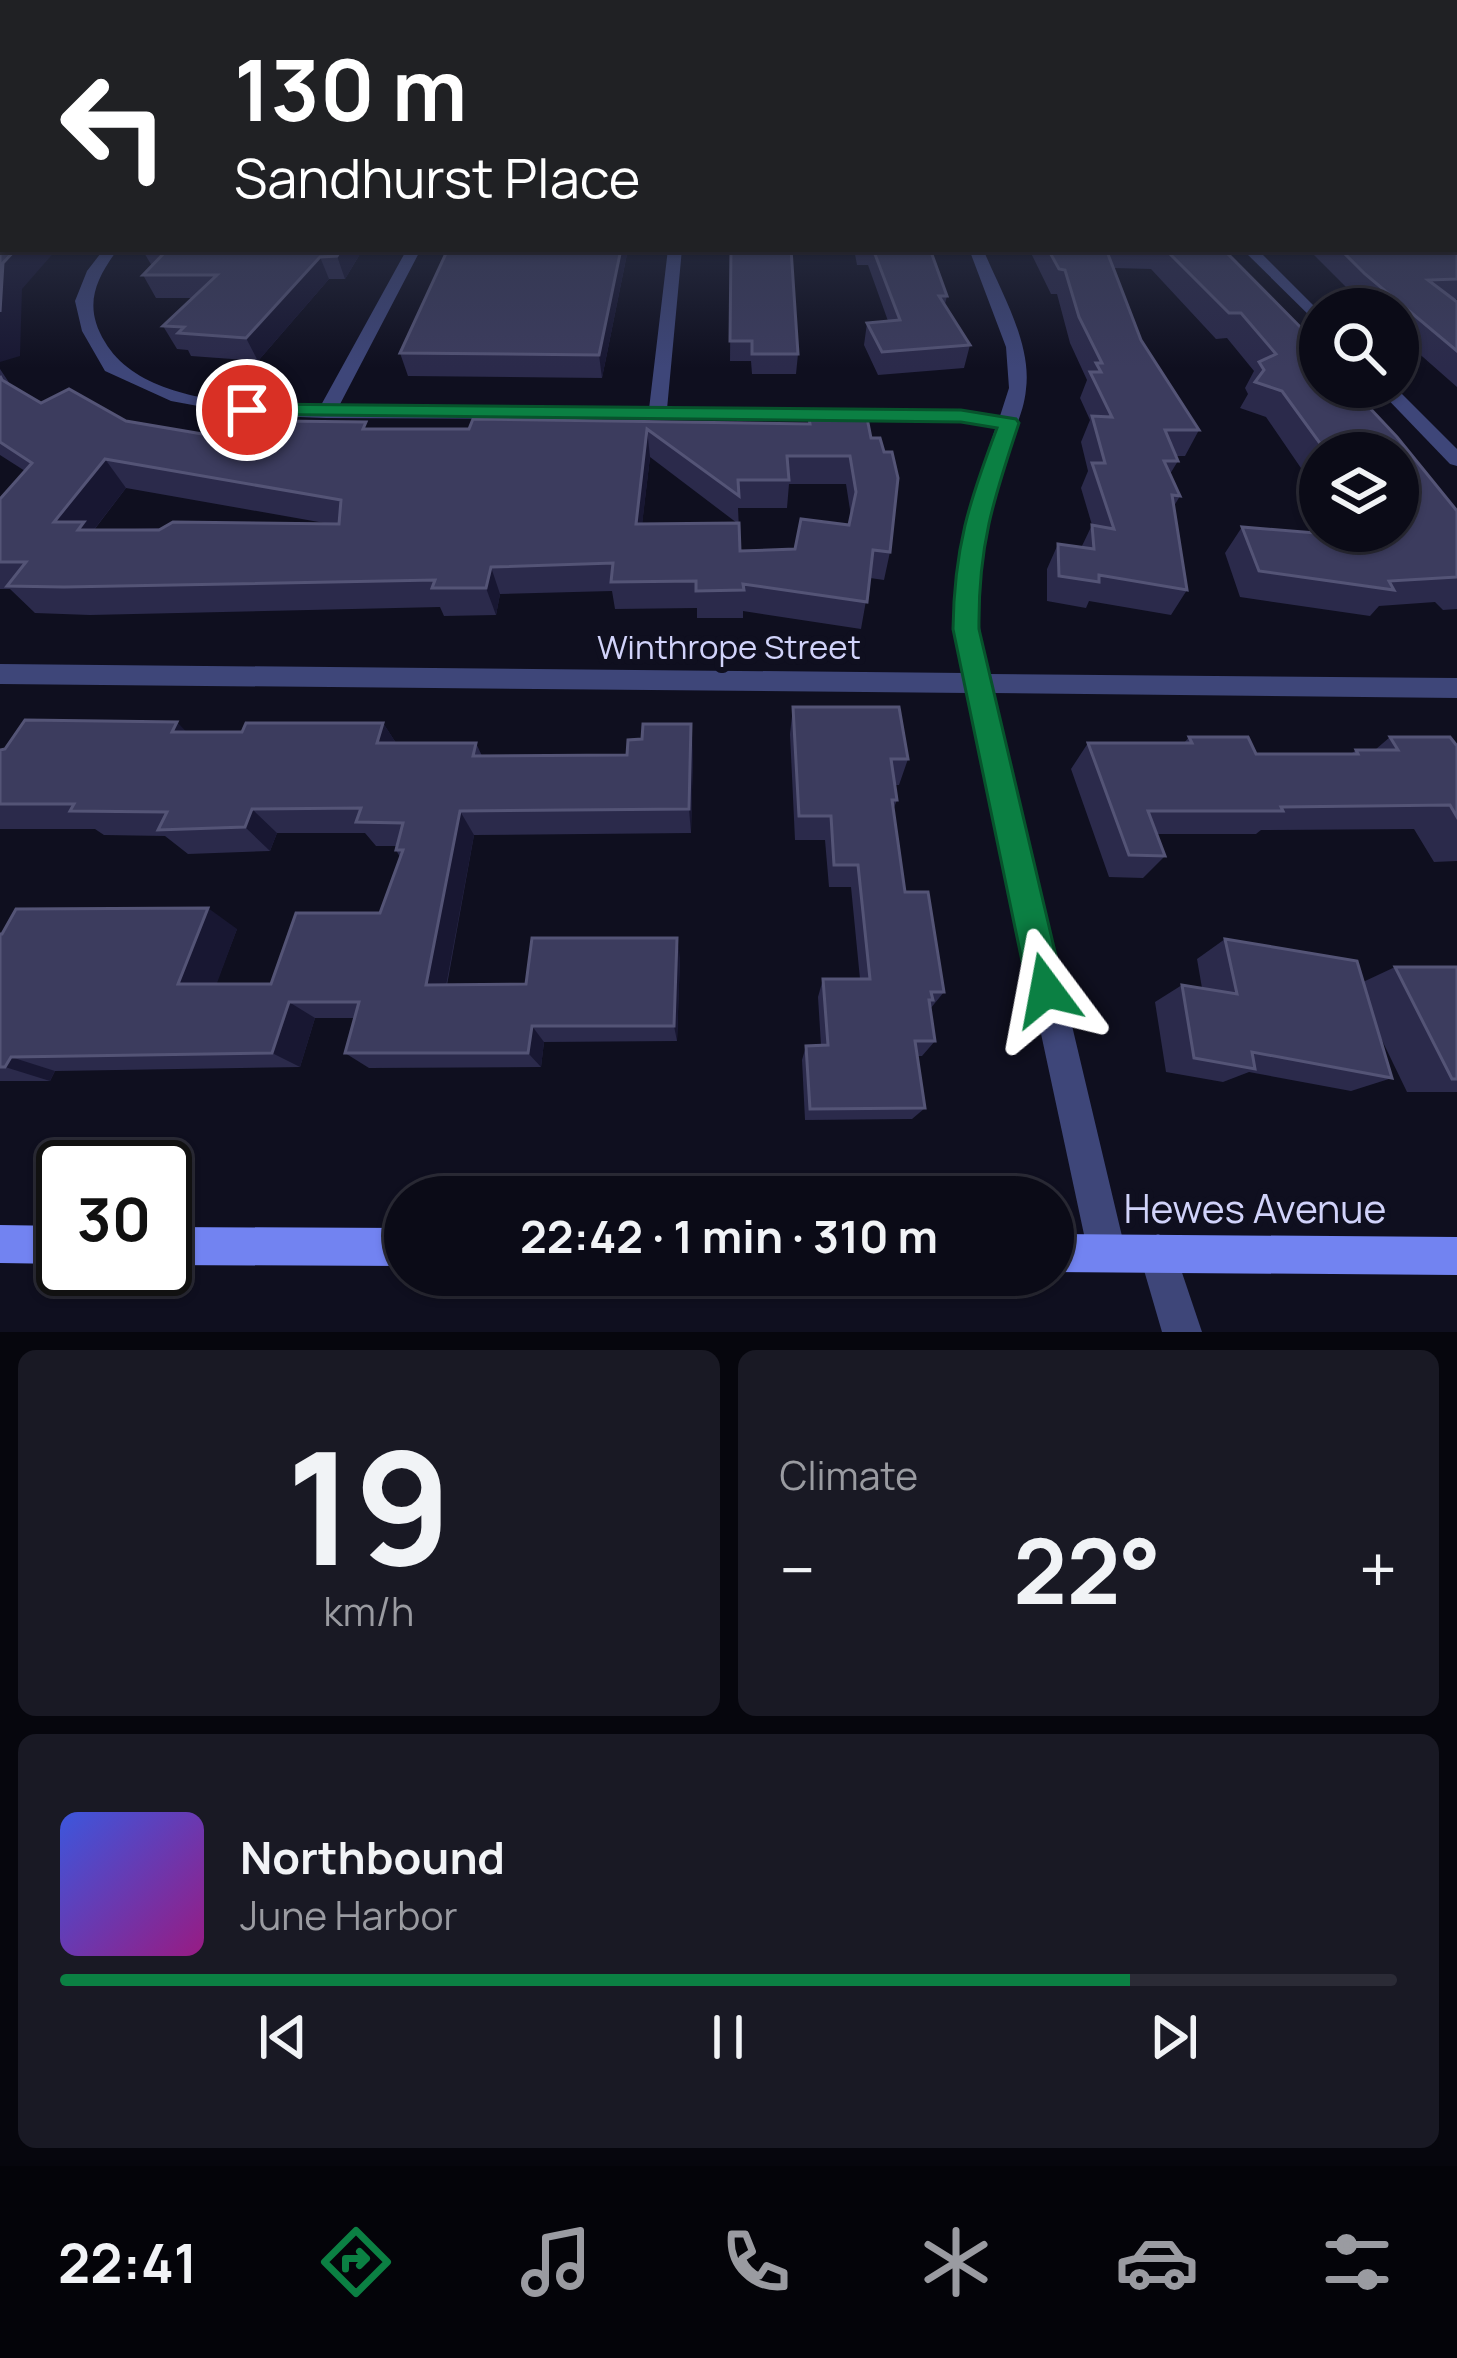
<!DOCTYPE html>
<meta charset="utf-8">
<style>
:root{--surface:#0b0b17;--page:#191924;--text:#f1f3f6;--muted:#9a9ba1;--line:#2b2b36;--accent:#0b8043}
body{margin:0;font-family:Manrope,sans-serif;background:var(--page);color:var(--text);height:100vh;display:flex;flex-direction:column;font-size:45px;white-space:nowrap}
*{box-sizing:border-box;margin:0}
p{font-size:39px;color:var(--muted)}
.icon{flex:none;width:66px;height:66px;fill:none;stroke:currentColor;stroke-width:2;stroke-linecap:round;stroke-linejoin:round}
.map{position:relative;height:1332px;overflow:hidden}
.side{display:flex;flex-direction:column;gap:18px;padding:18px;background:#06060d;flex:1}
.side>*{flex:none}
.guide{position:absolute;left:0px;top:0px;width:1458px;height:252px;box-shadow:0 3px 9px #0004,0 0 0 3px var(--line);background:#202124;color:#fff;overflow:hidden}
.fabs{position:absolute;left:1299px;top:288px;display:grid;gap:24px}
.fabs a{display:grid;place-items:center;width:120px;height:120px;border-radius:50%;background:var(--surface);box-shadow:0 3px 9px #0004,0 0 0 3px var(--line);font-size:60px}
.speed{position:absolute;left:36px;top:1140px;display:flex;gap:24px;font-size:60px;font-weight:700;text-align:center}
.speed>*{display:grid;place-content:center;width:156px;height:156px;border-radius:50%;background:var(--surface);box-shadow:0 3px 9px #0004,0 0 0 3px var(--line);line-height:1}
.speed .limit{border:6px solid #111;border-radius:18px;background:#fff;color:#111}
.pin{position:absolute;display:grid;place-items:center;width:102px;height:102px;color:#fff;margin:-51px;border:6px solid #fff;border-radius:50%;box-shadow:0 3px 12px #0007}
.me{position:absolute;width:132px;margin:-66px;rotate:347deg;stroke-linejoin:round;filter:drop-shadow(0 0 9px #0008)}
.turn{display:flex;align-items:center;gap:42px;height:252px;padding:0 36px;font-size:54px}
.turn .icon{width:156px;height:156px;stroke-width:2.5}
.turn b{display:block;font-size:84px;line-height:102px}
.big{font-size:90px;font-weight:700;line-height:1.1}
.side .tile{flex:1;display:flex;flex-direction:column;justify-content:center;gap:18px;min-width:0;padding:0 42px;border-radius:18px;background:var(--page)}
.side .dial{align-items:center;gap:0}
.dial b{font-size:156px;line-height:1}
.song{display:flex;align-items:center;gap:36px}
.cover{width:144px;height:144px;border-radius:18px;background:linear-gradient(135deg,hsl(230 70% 55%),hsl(310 70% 35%))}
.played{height:12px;border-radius:6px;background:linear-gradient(90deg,var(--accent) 80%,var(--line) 80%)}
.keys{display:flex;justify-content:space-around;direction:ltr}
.heat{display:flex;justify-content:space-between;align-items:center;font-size:66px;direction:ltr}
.side .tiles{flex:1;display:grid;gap:18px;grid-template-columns:1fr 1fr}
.tile:last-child{grid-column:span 2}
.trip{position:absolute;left:384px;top:1176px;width:690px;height:120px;border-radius:60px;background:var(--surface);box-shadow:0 3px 9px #0004,0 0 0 3px var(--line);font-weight:700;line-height:120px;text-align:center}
.tab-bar{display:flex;height:192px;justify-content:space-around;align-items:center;background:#040409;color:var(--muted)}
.tab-bar .icon{width:84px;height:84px}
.tab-bar .on{color:var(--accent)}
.tab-bar b{font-size:54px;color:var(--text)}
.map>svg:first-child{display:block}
</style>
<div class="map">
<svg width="1457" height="1332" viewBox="0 0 1457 1332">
<rect width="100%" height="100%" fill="#0f0f1f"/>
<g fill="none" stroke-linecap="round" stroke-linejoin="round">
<g fill="#3e4679" fill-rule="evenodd">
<path d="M104 249H118C95 280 83 306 105 342 142 405 254 405 320 407L407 249H421L338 408 649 409 668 249H682L667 409 961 411 1000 416 1009 388 1006 347 969 249H983C1000 290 1032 343 1026 389 1024 413 1012 434 1005 457 980 535 969 593 988 674L1457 678V698L993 693 1126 1253 1120 1266 1107 1272 1094 1266 1088 1253 968 693 0 684V664L964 673C943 576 965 517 996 427L961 421 326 418 247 415 171 401 105 371 82 331 75 301 87 271Z"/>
<polygon points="1242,249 1257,249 1320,312 1320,326"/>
<polygon points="1376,387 1395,387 1457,449 1457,466 1450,464"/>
<polygon points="1158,1234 1171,1240 1202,1332 1162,1332 1139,1253 1145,1240"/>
</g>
<g fill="#7283f1" fill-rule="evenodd">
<polygon points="0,1225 63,1226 63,1264 0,1263"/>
<polygon points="165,1227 405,1228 405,1266 165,1265"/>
<polygon points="1053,1234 1457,1237 1457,1275 1053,1272"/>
</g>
</g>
<g fill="#2b2a4b" fill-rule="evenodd">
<polygon points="1457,189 1457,299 1454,299 1457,302 1457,387 1398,335 1398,309 1368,309 1308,249 1455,249"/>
<polygon points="145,249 363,249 345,279 329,279 258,361 191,356 188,350 177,349 163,326 193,298 156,298 143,275 152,266 143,251"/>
<polygon points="448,249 628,249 602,378 408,376 400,353"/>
<polygon points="731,249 798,354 796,374 752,374 751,361 730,361"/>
<polygon points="854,249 930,249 947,296 945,304 970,345 964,368 878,375 864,345 867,323 888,321 868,265 857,265"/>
<polygon points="1029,249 1223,249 1320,347 1320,387 1350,387 1397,437 1457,511 1457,609 1443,610 1435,602 1379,606 1370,616 1240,597 1225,553 1242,527 1347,536 1343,531 1398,531 1398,453 1320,453 1320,496 1266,417 1240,408 1248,394 1245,388 1254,371 1227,338 1216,339 1151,269 1113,268 1141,340 1199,430 1185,456 1175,456 1178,461 1170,474 1180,496 1174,506 1187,590 1171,615 1089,601 1086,608 1047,601 1047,569 1058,544 1081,548 1092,525 1081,488 1088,471 1081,442 1090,420 1080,398 1087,380 1070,343 1057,294 1051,294"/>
<path d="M0 369 10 384 41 403 126 421 238 440 369 429H469L809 424V418H867L890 552 884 580 870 578 861 629 743 611V618H697V608L615 609 612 591 500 594 496 615 444 616 440 607 90 615 35 613 10 589H0V499L25 471 0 455ZM650 457 737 523 642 524ZM789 484H846L851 516 849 525 795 549 740 551 738 508H787ZM126 488 330 524 94 530Z"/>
<polygon points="793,707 908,759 899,785 895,785 897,800 893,810 905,892 944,992 930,1009 935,1041 922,1056 917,1056 925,1108 912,1119 805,1120 802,1060 806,1046 821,1045 818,997 823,979 860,979 851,887 829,887 825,840 795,840 790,734"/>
<polygon points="383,723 396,743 476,743 482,756 627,755 693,750 691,833 474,835 447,985 526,984 680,957 677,1041 544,1042 541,1067 369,1068 345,1053 355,1018 315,1018 300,1067 55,1071 50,1081 0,1081 0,934 237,929 216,984 271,984 380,913 400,857 396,850 397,846 376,846 365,833 277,833 270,851 188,854 165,836 104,835 95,829 0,829 0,750 187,732 242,732"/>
<polygon points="1189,737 1256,754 1351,754 1356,750 1375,750 1390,737 1457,746 1457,861 1434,862 1414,829 1261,830 1256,834 1157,834 1165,856 1143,878 1109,877 1071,769 1088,743 1184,743"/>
<polygon points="1225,939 1363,982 1395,967 1457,967 1457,1092 1407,1092 1378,1032 1392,1078 1351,1091 1249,1072 1223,1082 1166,1072 1155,1002 1182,985 1202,988 1197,959"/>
</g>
<g fill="#181732">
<polygon points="16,249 57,249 22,289 20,356 0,362 0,312 3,263"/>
<polygon points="341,249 363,249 345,279 337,256"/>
<polygon points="621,249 628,249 602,378 599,355"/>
<polygon points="320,257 329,279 258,361 246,338"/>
<polygon points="647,429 650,457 639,551 636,524"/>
<polygon points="105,459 126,488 79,549 54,522"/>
<polygon points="491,567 500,594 496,615 486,588"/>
<polygon points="177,722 203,749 172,732"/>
<polygon points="383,723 400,749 377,743"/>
<polygon points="691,724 693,750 691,833 689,809"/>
<polygon points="252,809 277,833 270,851 245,827"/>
<polygon points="460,811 474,835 443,1002 426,985"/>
<polygon points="208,908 237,929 210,1002 178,984"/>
<polygon points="677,938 680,957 677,1041 674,1026"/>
<polygon points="289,1002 315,1018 300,1067 272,1053"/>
<polygon points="532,1026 544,1042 541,1067 528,1053"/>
<polygon points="11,1057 55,1071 50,1081 5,1067"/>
</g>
<g fill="#3c3c5e" stroke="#545476" stroke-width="3" fill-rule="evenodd">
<polygon points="0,181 3,181 3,249 16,249 3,263 0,312"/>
<polygon points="1455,188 1457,189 1457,279 1428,280 1457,302 1457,351 1365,274 1340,249 1455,249"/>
<polygon points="145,249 341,249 337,256 320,257 246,338 178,333 184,327 163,326 217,275 143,275 167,250 143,251"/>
<polygon points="448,249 621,249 599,355 400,353"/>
<polygon points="731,249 791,249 798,354 752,354 752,341 730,341"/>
<polygon points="873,249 930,249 947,296 939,296 970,345 882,352 867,323 900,320"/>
<polygon points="1048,249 1106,249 1141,340 1199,430 1165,430 1178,461 1164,461 1180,496 1172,495 1187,590 1099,575 1099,582 1059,576 1058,544 1094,549 1092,525 1114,529 1092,463 1105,463 1092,416 1112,417 1090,372 1101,372 1096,363 1102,363 1079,317 1065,270 1059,269"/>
<polygon points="1165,249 1223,249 1320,347 1320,387 1350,387 1397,437 1457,511 1457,577 1389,581 1394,590 1259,571 1242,527 1389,539 1383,531 1398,531 1398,453 1327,453 1282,391 1255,382 1264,370 1259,362 1276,354 1241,313 1229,313"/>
<path d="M0 376 2 380 41 403 69 389 126 421 238 440 245 430H274L279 421 366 422 363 429H469L473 419 810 424 809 418H867L871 438H880L884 452H892L898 478 890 552 873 550 867 602 743 584 744 590 696 591V581L611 582 613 563 491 567 486 588H432L435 580 64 587 7 586 26 562H0V499L32 463 0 442ZM647 429 739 496 738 480H789L787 456H850L856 492 849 525 801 519 795 549 740 551 739 523 636 524ZM105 459 341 500 339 524 173 522 159 530H78L84 522H54Z"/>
<polygon points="793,707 899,707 908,759 891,759 897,800 892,800 905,892 928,892 944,992 931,992 933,1000 929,1000 935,1041 915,1041 925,1108 810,1109 806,1046 828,1045 823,979 870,979 858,865 834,865 831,816 799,816"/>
<polygon points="25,720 177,722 172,732 242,732 246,723 383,723 377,743 476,743 473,756 627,755 628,740 642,739 643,724 691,724 689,809 460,811 426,985 526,984 532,938 677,938 674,1026 532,1026 528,1053 345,1053 359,1002 289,1002 272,1053 11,1057 5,1067 0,1067 0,934 2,934 16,909 208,908 178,984 271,984 296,913 380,913 403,850 396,850 403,823 356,822 361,808 252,809 245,827 158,830 167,812 70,811 74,804 0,804 0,750 5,749"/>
<polygon points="1189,737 1248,737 1256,754 1358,754 1356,750 1398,750 1390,737 1450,737 1457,746 1457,817 1450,805 1281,807 1283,811 1148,811 1165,856 1129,855 1088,743 1192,743"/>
<polygon points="1225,939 1357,961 1392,1078 1252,1052 1255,1069 1194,1058 1182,985 1237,994"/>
<polygon points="1395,967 1457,967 1457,1079 1452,1079"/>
</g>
<linearGradient id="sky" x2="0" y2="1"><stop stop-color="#080811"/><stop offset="0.49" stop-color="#31374d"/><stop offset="1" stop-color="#31374d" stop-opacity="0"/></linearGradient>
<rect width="1457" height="368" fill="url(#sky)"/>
<path fill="#0b8043" stroke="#07532c" stroke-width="3" d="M247 404 961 410 1016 419 1019 423C993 500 978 547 979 629L1064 990 1059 1002 1046 1008 1033 1002 1028 990 953 629C954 548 969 502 997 428L961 422 240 414V406Z"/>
<g text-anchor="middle" stroke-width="12" stroke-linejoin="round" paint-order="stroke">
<g font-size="33" fill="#d1d3fa" stroke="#0f0f1f">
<text x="729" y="659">Winthrope Street</text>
</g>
<g font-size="39" fill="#d1d3fa" stroke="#0f0f1f">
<text x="1255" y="1223">Hewes Avenue</text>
</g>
</g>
</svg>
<div class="fabs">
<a><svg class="icon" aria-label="search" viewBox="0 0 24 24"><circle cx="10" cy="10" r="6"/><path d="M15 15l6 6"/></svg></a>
<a><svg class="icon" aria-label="layers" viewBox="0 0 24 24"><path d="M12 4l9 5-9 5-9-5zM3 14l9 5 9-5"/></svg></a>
</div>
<div class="speed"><div class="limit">30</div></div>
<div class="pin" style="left:247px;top:410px;background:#d93025"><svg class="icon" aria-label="arrive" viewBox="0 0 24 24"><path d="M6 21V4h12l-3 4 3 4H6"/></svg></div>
<svg class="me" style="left:1046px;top:990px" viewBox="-20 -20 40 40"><path d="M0-17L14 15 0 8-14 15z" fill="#0b8043" stroke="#fff" stroke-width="4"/></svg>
<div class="trip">22:42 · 1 min · 310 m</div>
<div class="guide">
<div class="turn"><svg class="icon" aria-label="left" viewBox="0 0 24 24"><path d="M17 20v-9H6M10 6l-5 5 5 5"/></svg><div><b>130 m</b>Sandhurst Place</div></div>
</div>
</div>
<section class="side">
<div class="tiles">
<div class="tile dial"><b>19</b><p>km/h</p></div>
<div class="tile"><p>Climate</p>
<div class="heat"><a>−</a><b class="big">22°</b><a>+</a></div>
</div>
<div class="tile">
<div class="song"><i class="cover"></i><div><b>Northbound</b><p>June Harbor</p></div></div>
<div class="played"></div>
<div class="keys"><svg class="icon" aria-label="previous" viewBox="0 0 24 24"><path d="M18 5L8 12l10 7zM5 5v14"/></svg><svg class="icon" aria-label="pause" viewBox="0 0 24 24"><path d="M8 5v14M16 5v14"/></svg><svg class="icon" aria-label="next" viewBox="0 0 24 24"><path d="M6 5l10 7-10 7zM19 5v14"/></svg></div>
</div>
</div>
</section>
<nav class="tab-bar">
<b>22:41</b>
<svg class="icon on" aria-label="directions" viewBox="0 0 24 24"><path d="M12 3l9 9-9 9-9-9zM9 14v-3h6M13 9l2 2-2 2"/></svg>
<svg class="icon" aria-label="music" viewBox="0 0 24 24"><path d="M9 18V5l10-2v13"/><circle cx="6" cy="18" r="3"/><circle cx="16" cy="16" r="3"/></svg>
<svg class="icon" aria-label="phone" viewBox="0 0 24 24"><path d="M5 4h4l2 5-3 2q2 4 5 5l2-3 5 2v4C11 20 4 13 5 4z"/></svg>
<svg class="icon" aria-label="climate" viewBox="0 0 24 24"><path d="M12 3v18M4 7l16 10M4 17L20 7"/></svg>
<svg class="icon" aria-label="car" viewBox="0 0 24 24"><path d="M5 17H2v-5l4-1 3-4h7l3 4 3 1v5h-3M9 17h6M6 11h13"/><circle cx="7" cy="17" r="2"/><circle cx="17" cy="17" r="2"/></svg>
<svg class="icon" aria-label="filters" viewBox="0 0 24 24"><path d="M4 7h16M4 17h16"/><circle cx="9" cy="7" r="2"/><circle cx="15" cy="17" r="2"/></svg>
</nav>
